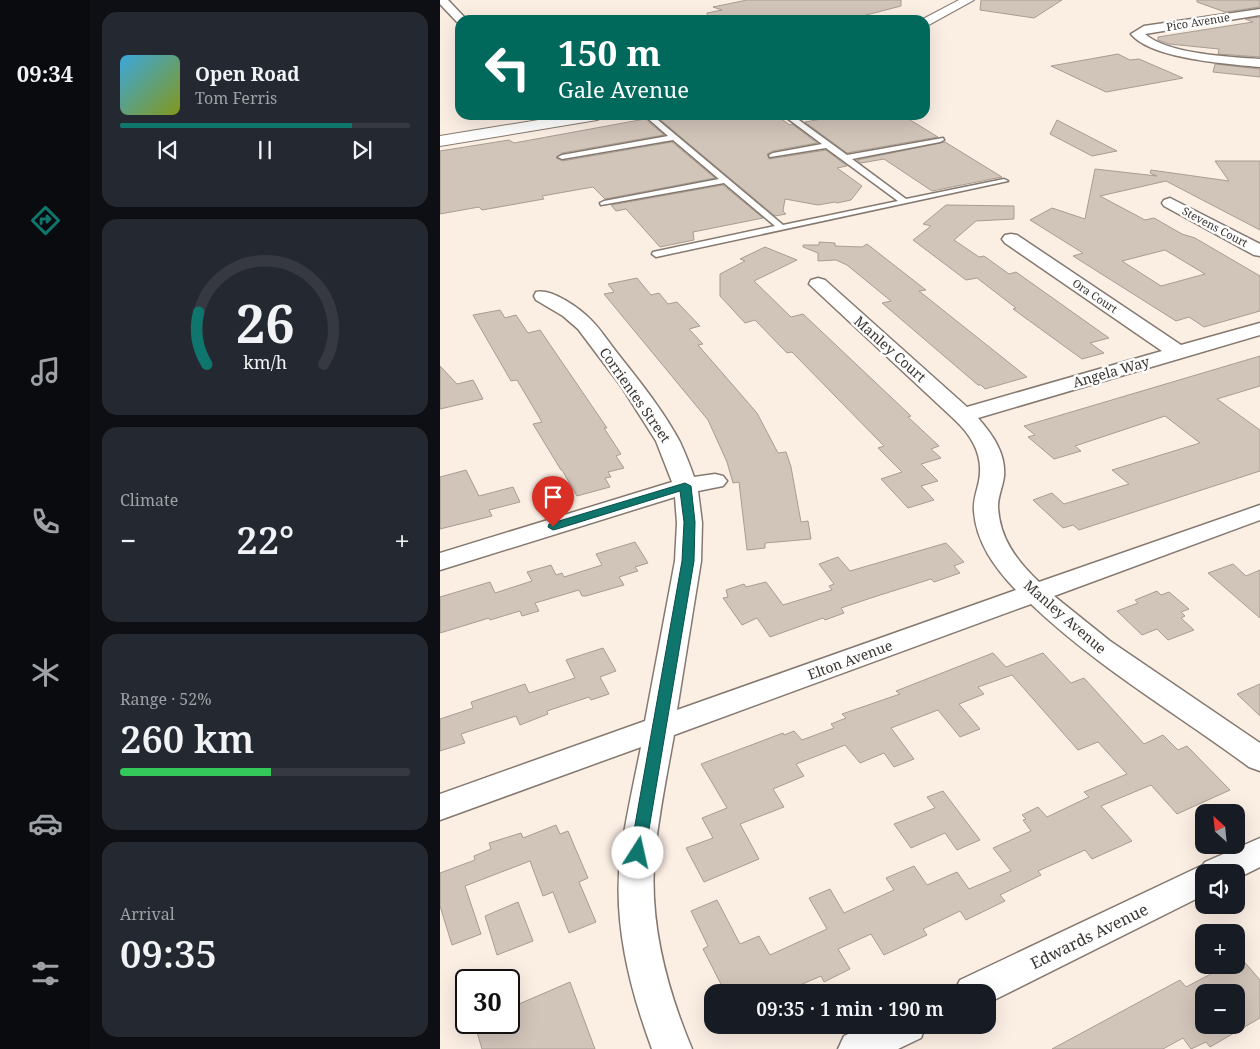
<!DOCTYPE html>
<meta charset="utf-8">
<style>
:root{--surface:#171b24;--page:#242831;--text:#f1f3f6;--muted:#9ea1a6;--line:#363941;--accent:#0f766e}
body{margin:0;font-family:"Noto Serif",serif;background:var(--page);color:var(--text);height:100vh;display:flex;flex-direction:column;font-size:19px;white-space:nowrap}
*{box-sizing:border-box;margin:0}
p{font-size:16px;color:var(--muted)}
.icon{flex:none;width:28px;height:28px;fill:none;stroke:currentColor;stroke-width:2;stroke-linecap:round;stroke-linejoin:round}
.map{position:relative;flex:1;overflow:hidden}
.details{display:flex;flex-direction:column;gap:12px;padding:12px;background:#0d0f14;width:350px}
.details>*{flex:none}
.top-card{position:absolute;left:15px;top:15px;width:475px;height:105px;border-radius:15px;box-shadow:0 5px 20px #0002;background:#00695c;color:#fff;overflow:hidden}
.needle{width:32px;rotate:333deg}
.fabs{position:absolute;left:755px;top:804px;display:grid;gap:10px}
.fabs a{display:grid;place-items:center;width:50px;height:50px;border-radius:10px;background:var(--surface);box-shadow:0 5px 20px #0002;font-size:25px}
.speed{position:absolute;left:15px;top:969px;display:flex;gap:10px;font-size:25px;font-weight:700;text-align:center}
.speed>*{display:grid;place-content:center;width:65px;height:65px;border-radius:50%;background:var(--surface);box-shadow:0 5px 20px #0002;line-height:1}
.speed .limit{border:2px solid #111;border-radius:8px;background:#fff;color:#111}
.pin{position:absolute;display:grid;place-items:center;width:42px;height:42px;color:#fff;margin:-51px -21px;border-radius:50% 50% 50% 0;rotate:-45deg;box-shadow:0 0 5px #0007}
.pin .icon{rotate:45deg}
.me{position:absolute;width:55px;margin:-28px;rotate:10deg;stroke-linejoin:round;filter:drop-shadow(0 0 4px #0008)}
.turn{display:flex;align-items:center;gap:18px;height:105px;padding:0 20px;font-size:22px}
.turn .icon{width:65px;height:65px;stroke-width:2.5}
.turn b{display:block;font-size:35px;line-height:42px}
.big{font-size:38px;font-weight:600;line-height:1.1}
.details .tile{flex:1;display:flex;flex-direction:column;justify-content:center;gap:8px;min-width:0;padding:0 18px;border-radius:15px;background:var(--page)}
.details .dial{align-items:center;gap:0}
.dial svg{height:130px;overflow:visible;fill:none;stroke:var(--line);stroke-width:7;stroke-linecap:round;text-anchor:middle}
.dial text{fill:var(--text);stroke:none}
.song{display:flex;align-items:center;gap:15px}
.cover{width:60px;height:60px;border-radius:8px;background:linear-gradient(135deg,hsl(200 70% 55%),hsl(70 70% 35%))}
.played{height:5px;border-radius:2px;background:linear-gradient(90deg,var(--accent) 80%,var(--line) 80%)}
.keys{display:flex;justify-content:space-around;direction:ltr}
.heat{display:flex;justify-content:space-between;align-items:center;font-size:28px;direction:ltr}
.charge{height:8px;border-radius:4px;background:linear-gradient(90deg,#34c759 52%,var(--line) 0)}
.trip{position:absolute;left:264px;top:984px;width:292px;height:50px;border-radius:15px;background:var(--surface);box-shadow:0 5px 20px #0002;font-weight:600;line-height:50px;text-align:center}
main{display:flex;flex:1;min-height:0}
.tab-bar{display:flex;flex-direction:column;width:90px;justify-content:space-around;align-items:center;background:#090b0e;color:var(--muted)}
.tab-bar .icon{width:35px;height:35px}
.tab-bar .on{color:var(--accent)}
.tab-bar b{font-size:22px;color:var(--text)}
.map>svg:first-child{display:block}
</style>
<main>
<nav class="tab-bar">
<b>09:34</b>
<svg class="icon on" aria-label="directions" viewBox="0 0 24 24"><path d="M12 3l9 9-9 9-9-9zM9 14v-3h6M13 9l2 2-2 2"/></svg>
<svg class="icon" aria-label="music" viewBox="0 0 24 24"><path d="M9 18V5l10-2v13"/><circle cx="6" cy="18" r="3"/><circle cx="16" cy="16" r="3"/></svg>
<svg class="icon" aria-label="phone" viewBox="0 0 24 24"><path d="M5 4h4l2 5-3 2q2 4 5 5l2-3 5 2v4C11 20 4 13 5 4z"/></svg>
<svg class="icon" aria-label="climate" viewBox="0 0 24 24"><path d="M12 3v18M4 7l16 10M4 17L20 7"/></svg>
<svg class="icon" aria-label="car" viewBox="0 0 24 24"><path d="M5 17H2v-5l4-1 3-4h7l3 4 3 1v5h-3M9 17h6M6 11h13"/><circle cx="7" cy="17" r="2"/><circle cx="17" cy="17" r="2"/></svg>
<svg class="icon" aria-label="filters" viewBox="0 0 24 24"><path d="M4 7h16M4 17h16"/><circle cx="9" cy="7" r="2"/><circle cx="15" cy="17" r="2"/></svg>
</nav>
<section class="details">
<div class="tile">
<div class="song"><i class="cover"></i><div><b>Open Road</b><p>Tom Ferris</p></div></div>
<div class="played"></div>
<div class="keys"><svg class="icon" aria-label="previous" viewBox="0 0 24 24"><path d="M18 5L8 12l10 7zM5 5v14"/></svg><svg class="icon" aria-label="pause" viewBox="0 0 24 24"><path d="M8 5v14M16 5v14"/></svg><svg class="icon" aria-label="next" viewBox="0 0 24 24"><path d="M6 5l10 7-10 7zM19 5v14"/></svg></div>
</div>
<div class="tile dial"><svg viewBox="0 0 100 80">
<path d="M14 69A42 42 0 1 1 86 69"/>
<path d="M14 69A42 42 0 0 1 9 37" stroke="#0f766e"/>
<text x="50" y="56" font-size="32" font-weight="700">26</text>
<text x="50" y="72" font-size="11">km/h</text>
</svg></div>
<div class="tile"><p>Climate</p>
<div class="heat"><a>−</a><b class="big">22°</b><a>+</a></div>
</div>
<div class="tile"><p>Range · 52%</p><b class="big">260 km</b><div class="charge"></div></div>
<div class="tile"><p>Arrival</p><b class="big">09:35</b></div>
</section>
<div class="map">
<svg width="820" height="1049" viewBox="0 0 820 1049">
<rect width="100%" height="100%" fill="#fbeee3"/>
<g fill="#d1c4b9" stroke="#a89d92" fill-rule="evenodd">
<polygon points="307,0 461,0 461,6 407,20 268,20 267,13 282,10 273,7"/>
<polygon points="541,0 622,0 594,18 540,10"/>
<polygon points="757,0 820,0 820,7 785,12 757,2"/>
<polygon points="820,17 820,57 778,54 779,49 729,44 718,40 718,37 813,22 805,19"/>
<polygon points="678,54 690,60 699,59 743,78 666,92 611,66"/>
<polygon points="775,64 820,69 820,77 773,72"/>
<polygon points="229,115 283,115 286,118 301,115 335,115 350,125 352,124 377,143 333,151 327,154 329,159 386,150 407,166 397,168 422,186 411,200 397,203 395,202 378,205 345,199 343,211 346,214 335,216 217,117"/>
<polygon points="404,115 462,115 498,137 407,153 365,122"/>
<polygon points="205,119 224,135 122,153 116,158 122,161 232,142 275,178 165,199 153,187 102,196 104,199 42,210 39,207 0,214 0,151 69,140 74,143"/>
<polygon points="617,120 677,151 652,156 610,134"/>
<polygon points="505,142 562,177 492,191 444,159 421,163 417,160"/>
<path d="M775 161H820V230L726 181 660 196 705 220 714 218 742 234 755 238 820 276V311L764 327 749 317 736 321 633 256 643 253 590 220 612 208 645 219 655 169 717 176 710 173 711 170 789 181ZM725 250 765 274 721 286 682 261Z"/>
<polygon points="283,185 323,218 253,232 254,240 220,247 186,209 176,211 171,205"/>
<polygon points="506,205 574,206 574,219 536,221 514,240 539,257 544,256 569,274 576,272 669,338 650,343 664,353 642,359 573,309 576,308 537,278 526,280 473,240 491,226 483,224"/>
<polygon points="379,242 395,243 395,246 422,247 427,244 486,290 479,291 587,377 545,389 541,385 538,385 442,303 451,301 407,265 396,260 378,261 378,253 363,247 363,245 379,245"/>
<polygon points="325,247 357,260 314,281 351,317 363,314 471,416 468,417 499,446 491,449 501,458 481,464 498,481 481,486 494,500 468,508 441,479 462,472 438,448 444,446 352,352 347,353 315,320 305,323 280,296 280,274 305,261 300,259"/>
<polygon points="197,278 211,295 219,293 228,304 237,302 260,326 249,329 263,344 258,345 317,413 338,453 346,452 351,467 361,522 368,521 371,539 325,543 325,548 307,550 299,482 293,483 287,462 268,420 164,294 174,292 168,284"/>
<polygon points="60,310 65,318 76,315 88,333 100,330 167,428 164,428 181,454 176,456 184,468 168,472 171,477 165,478 170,487 137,496 122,470 121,470 93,424 102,422 77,380 71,381 33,315"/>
<polygon points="820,356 820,386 777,399 820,430 820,471 639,530 633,525 623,528 593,500 612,493 624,504 689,484 672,470 760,443 725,416 635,446 641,451 614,459 588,437 595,435 584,426"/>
<polygon points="0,366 17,384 33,380 43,399 0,409"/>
<polygon points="26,470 39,496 73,487 80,502 49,510 52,516 0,529 0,477"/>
<polygon points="195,542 208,563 195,567 198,571 179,577 184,585 146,596 142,596 139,590 95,603 99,611 82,616 80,611 50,620 49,618 0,633 0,597 50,582 55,593 92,581 87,572 111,565 116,575 122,573 124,577 162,565 156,554"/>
<polygon points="506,543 524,562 514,566 520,573 494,582 491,579 437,596 401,608 404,613 385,620 383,618 330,637 317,618 302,625 283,598 288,597 286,590 304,584 306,587 326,582 343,605 392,590 389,586 394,584 379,564 398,557 410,571"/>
<polygon points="793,564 806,576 820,570 820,618 768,573"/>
<polygon points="717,591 721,595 729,592 749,609 741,612 745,616 741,618 754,630 728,640 717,629 702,635 677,611 698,603 695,600"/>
<polygon points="163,648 176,671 160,677 169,694 151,700 149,697 107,711 108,714 80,725 76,716 21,734 25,743 0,751 0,719 33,708 31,702 85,684 89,693 135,678 126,660"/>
<polygon points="553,653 566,667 603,653 631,683 644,678 704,744 723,735 738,750 747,746 790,790 737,814 711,785 661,806 692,841 652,859 645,850 598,871 601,875 560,895 565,901 526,920 520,911 483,929 487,935 444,955 431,934 398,949 410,969 384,982 381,976 344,992 285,992 263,949 268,946 251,911 277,900 300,944 319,936 330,955 387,929 369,898 390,889 404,913 454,890 446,878 474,866 487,885 517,872 529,889 571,871 553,848 591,831 583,820 586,819 582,815 598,807 607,817 649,797 644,792 687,774 658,742 638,750 572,675 538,687 544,694 519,704 540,729 520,737 498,710 451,728 474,759 454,767 444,753 420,763 405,745 356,764 364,776 333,789 344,807 300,824 319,859 264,882 246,848 273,838 262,818 287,808 261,764 343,733 344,735 354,731 362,740 394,728 391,724 406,718 402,714 460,694 456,691"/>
<polygon points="820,684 820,716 797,694"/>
<polygon points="503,791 540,840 517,850 505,833 471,848 454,824 495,808 487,797"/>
<polygon points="116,825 120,834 128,831 148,878 139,882 156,922 129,933 113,892 103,896 90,861 25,886 41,934 12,945 0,906 0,873 35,860 34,856 51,849 49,843 81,833 83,838"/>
<polygon points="78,902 93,941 57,955 45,916"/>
<path d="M801 958 820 980V1018L770 1047 766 1042 751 1049 743 1038 723 1049H612L740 980 746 987 788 965H796V961ZM764 992H796V1025H764Z"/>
<polygon points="130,982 155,1049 42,1049 37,1032 60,1022 69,1022 69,1019 75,1016 72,1007"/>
</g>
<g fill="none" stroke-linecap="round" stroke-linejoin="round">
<g stroke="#85796f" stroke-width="3">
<polygon id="lane" points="204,115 212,115 343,225 458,201 386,148 330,157 329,155 333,153 382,144 343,115 352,115 407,155 503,138 504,140 500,142 412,159 466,199 564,179 568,181 216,257 212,254 213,252 335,226 284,183 161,205 160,203 164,201 279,179 233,140 122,159 118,157 122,155 228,136"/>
</g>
<g stroke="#85796f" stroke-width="3">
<g id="street">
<polygon points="0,0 8,0 27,20 20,20 20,23 17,22 0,4"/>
<path d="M820 9V15L705 34C727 54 790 57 820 59V67C789 64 711 59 691 34L704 26Z"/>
<polygon points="730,198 820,244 820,256 814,255 724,206 722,203 724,200"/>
<path d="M571 234 577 235 741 345 820 323V335L538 418C552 434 566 453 564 476 563 486 558 496 558 506 559 538 577 561 599 582L820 505V520L614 596 670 641 820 743V771L809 767C736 713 657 667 591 604L234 735C227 774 219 813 215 852 208 919 226 987 252 1049H212C189 987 172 919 181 852 186 817 194 782 201 747L0 820V794L205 721 235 561 237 523 235 497 0 570V553L232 482 216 441 181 386 138 329 123 316 96 300 94 296 96 292C112 288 141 309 152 321 162 331 169 343 178 354 200 382 223 410 240 442 245 453 250 465 254 477L275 474 283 476 287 481 283 486 258 491 262 523 261 561 237 710 576 590C555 568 536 542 534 511 533 500 537 491 539 481 544 456 532 436 515 420L369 284 371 280 378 278 385 280 527 407 722 351 565 243 562 239 565 235Z"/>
<polygon points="820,838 820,867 796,879 796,872 764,872 764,895 548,1003 548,992 514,992 520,980 763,865 765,862"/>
<polygon points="427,1025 486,1025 481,1038 458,1049 398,1049 404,1036"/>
</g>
</g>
<g stroke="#85796f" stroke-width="2">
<g id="secondary">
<polygon points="519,0 534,0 485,27 485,20 481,20"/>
<polygon points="129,115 165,115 162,118 157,120 0,146 0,136"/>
</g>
</g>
<use href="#lane" fill="#fff" fill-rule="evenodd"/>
<use href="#street" fill="#fff" fill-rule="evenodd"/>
<use href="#secondary" fill="#fff" fill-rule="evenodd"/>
</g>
<polygon fill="#0f766e" stroke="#0a4d48" points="245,483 251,486 255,522 254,561 205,853 203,857 198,859 192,857 190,853 242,561 244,522 240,491 117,529 113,530 108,527 109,524"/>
<g text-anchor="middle" stroke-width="5" stroke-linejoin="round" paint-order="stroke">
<g font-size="11" fill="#393430" stroke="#fdfdfd">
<text transform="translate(758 22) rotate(-9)" y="4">Pico Avenue</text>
<text transform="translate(775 227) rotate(28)" y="4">Stevens Court</text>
<text transform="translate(655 296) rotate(34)" y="4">Ora Court</text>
</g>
<g font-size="14" fill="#393430" stroke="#fdfdfd">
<text transform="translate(450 349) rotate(42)" y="5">Manley Court</text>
<text transform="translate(671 372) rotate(-16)" y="5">Angela Way</text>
<text transform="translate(195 395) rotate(55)" y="5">Corrientes Street</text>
<text transform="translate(625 617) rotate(41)" y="5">Manley Avenue</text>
<text transform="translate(410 660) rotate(-20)" y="5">Elton Avenue</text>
</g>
<g font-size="16" fill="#393430" stroke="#fdfdfd">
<text transform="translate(649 936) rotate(-26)" y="6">Edwards Avenue</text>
</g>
</g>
</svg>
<div class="fabs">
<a><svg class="needle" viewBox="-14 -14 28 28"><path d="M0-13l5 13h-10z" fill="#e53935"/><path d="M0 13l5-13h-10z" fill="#9ea1a6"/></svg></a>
<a><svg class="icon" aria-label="sound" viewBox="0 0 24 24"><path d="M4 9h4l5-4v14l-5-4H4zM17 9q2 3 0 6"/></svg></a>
<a>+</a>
<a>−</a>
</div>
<div class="speed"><div class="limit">30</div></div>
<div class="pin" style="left:113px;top:527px;background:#d93025"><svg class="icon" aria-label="arrive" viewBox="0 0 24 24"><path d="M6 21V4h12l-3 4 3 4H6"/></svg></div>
<svg class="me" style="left:198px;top:853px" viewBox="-20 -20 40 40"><circle r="19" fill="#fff"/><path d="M0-13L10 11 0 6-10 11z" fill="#0f766e"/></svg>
<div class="trip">09:35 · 1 min · 190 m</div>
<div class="top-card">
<div class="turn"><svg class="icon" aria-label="left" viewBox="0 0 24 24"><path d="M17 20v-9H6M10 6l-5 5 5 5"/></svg><div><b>150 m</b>Gale Avenue</div></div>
</div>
</div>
</main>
